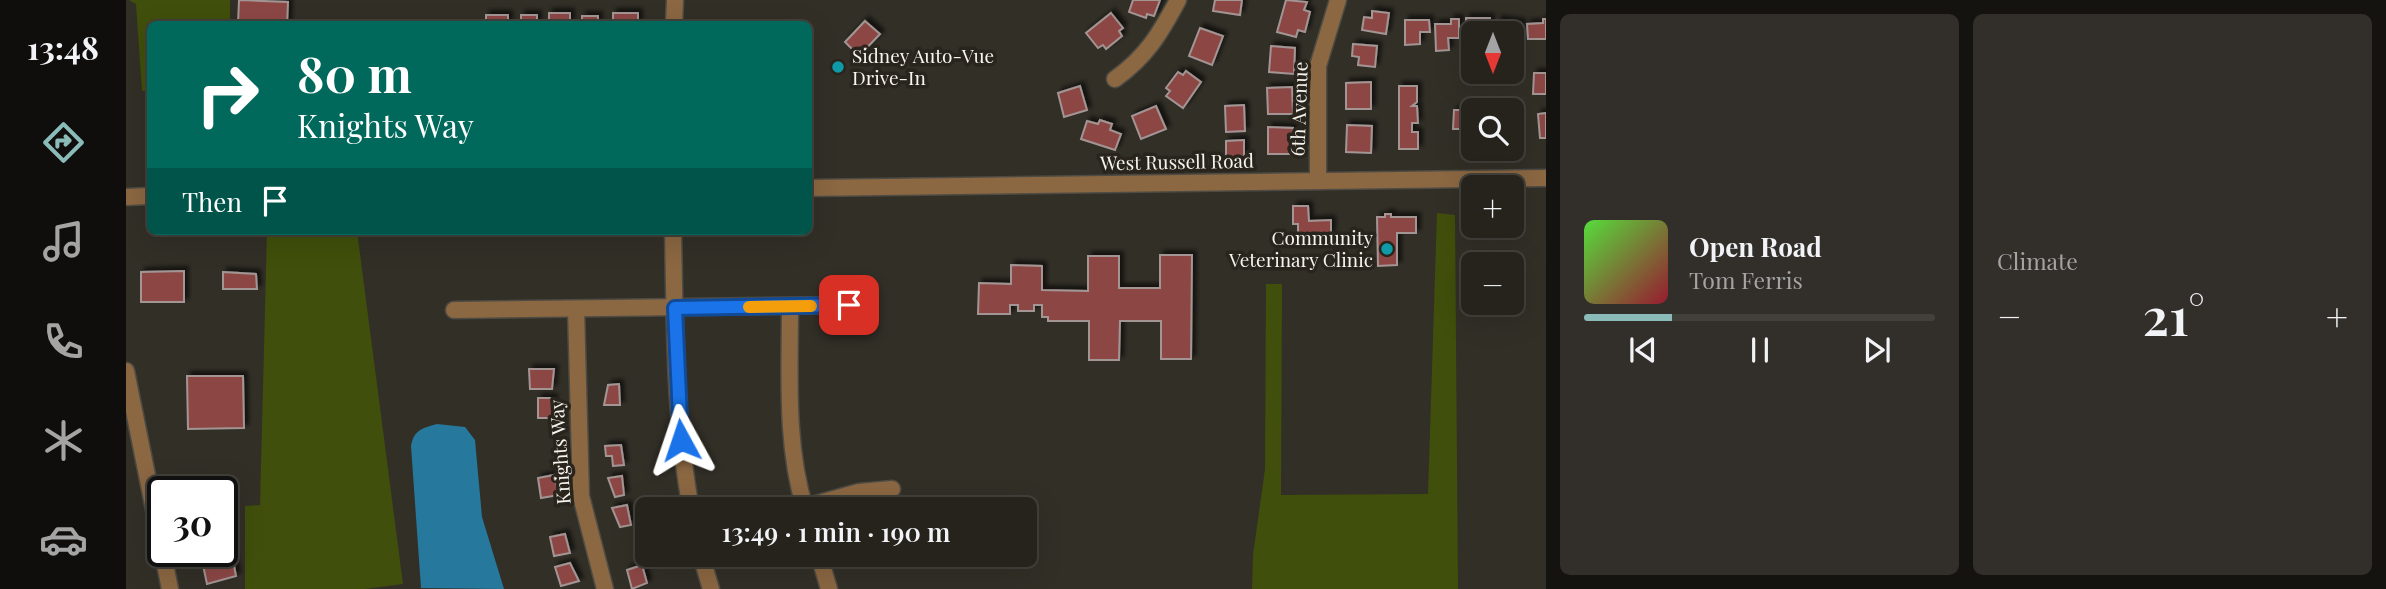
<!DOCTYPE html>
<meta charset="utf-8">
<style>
:root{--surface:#26231d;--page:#322f2a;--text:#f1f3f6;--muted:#a4a4a4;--line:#42403b;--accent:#8bbbb9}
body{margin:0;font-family:"Playfair Display",serif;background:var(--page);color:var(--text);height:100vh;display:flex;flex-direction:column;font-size:26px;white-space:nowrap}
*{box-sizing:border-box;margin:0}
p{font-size:23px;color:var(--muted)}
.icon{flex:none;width:38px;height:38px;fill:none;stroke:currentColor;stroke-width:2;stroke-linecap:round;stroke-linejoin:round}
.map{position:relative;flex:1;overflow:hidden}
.drawer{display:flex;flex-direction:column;gap:14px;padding:14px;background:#151310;width:840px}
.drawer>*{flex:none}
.top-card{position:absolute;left:21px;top:21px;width:665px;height:214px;border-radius:10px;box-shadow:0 7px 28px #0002,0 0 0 2px var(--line);background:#00695c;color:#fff;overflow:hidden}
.needle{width:46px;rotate:180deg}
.tools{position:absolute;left:1335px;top:21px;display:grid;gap:14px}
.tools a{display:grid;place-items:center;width:63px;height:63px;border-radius:10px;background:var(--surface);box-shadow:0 7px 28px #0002,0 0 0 2px var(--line);font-size:35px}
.speed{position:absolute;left:21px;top:476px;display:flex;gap:14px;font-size:35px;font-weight:700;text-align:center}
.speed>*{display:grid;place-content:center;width:91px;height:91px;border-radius:50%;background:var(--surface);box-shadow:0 7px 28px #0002,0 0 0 2px var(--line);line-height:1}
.speed .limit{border:4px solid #111;border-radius:10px;background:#fff;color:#111}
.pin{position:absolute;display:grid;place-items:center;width:60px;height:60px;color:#fff;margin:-30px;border-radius:14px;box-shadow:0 4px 10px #0006}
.me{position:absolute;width:77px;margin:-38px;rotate:355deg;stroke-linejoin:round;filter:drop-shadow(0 0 5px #0008)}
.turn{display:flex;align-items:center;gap:24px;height:147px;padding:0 35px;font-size:32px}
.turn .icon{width:91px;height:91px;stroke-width:2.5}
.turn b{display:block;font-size:49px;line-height:60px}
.then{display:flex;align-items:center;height:66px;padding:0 35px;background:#0003;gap:14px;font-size:26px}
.big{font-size:52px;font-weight:600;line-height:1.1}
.drawer .tile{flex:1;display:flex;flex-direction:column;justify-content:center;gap:10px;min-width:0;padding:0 24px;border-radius:10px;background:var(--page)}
.song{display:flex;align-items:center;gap:21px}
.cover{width:84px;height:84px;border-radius:10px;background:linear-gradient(135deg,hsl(110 70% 55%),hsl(350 70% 35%))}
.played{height:7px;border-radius:4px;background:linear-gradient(90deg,var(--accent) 25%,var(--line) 25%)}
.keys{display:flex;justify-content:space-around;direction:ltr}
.heat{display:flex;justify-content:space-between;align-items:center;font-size:38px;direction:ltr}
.drawer .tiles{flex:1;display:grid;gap:14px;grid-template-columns:repeat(2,1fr)}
.trip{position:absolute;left:509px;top:497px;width:402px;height:70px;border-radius:10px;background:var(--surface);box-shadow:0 7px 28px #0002,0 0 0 2px var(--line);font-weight:600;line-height:70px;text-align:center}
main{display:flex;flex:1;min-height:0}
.tab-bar{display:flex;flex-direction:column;width:126px;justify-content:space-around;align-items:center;background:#0f0e0c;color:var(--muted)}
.tab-bar .icon{width:49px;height:49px}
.tab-bar .current{color:var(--accent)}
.tab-bar b{font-size:32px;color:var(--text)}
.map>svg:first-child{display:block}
</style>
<main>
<nav class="tab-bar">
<b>13:48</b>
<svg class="icon current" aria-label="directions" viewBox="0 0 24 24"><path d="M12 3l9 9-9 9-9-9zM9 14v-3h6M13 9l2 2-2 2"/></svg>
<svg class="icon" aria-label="music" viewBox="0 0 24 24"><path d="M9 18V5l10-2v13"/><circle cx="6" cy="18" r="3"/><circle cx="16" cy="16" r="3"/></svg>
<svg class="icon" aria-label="phone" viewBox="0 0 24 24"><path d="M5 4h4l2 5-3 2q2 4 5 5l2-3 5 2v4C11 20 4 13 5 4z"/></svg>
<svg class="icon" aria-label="climate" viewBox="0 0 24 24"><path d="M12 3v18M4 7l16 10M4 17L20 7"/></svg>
<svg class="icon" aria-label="car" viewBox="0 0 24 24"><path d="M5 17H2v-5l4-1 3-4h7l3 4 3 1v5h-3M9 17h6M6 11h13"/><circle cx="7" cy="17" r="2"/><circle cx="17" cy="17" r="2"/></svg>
</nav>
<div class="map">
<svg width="1420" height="589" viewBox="0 0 1420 589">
<defs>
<filter id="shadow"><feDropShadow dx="4" dy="-4" stdDeviation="2" flood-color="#0009"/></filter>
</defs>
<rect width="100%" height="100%" fill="#322f27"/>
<g fill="#404f0b">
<polygon points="3,0 104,0 104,24 24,24 24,91 16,91 10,4"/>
<polygon points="1311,213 1329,215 1332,589 1126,589 1127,555 1139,469 1140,284 1156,284 1155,495 1302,494"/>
<polygon points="141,231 231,231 277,584 239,589 119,589 119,506 134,505"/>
</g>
<path fill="#26789c" d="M311 424 339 427 349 440 356 517 378 589 295 588 285 446C288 430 296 428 311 424Z"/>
<g fill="#8c4744" stroke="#a29594" stroke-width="2" filter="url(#shadow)">
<polygon points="113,0 162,2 161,24 112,24"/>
<polygon points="1007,0 1034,0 1028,16 1021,14 1020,18 1003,12"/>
<polygon points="1089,0 1116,0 1114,15 1087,11"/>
<polygon points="1160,0 1181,2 1178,10 1184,12 1179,32 1172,30 1170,37 1151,32"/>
<polygon points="1246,11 1263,13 1260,34 1236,30 1238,17 1246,18"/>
<rect x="423" y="13" width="21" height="11"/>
<rect x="487" y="13" width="25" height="11"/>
<polygon points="985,13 997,28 993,31 996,36 980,49 977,45 972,48 960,33"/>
<rect x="360" y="15" width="22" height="9"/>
<rect x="395" y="15" width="16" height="9"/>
<rect x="456" y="16" width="16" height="8"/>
<polygon points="1340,18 1364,18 1364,33 1340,34"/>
<polygon points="1325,19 1333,19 1333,38 1322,38 1323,50 1310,51 1309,24 1325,24"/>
<polygon points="1417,19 1420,19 1420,39 1402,39 1401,24 1417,23"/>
<polygon points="1279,20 1303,20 1304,32 1294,32 1294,44 1279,45"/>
<polygon points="1372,20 1395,23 1395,39 1386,39 1386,33 1371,33"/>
<polygon points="739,21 754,34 733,56 719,42"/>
<polygon points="1074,28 1097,36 1086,65 1063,56"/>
<polygon points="1227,44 1251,46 1249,67 1232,65 1233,57 1226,56"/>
<polygon points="1145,46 1169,48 1168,74 1143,72"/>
<polygon points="1060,71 1075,82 1057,108 1040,96 1044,91 1040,88 1052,72 1057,75"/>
<polygon points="1408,73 1420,73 1420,94 1407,94"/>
<polygon points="1245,82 1245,109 1220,109 1220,83"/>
<polygon points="954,86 961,110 938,117 932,93"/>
<polygon points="1273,86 1291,86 1291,102 1286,106 1291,106 1292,123 1286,123 1286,132 1292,132 1292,149 1273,149"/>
<polygon points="1166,87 1167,114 1142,114 1141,88"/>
<polygon points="1118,105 1119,131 1100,132 1099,106"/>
<polygon points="1030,106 1040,129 1015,139 1006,116"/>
<polygon points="1328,110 1358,110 1348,110 1348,129 1327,129"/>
<polygon points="1420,113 1420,138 1414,138 1412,114"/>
<polygon points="974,120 986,124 984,130 995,134 989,150 955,139 961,121 972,124"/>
<polygon points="1221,125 1246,126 1245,153 1220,152"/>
<polygon points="1142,127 1167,128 1166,154 1142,154"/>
<polygon points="1118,140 1118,158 1100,159 1100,141"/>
<polygon points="1167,206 1182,206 1183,221 1205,220 1205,235 1172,236 1172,224 1167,224"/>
<polygon points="1259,214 1265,214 1265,217 1290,217 1290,233 1271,233 1271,265 1252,266 1251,217 1259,217"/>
<polygon points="1034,255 1066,255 1065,359 1035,359 1035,321 994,321 993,360 963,360 963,321 922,321 922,317 916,317 916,305 908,305 908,311 892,311 892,305 884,305 884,314 852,314 853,283 885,284 885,265 916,266 916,290 962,291 962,256 993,256 993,288 1034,288"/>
<polygon points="58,271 58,302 15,302 15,272"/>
<polygon points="97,272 130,274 131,289 97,289"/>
<polygon points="403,369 428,369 426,389 404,389"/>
<polygon points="61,376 117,376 118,428 62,429"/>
<polygon points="493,384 494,405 478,405 482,385"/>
<rect x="412" y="398" width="15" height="20"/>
<polygon points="495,445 498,465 487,466 486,456 480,456 479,446"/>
<polygon points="428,475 433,495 415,498 412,478"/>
<polygon points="496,476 498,495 489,497 482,478"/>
<polygon points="501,505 505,525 494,527 486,508"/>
<polygon points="101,529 110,576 81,584 74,551 96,551 96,530"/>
<polygon points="439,534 444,553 428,556 424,537"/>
<polygon points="444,563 453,581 435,586 429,567"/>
<polygon points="516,565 521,583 506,589 501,570"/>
</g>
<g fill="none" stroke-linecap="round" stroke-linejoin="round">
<g stroke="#4d4b43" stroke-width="19">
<g id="minor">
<polyline points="548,24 549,0"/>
<path d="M989 79C1020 57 1034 34 1052 0"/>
<polyline points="1192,181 1192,66 1212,0"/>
<polyline points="682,188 1420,178"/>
<polyline points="0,197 24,196"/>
<path d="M547 231C549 324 548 417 565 509"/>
<path d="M664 307C664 375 659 443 679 509"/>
<polyline points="450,309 455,496 479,589"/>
<polyline points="328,310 723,305"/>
<polyline points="0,371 44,589"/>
<polyline points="679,507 733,492 766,489"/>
<polyline points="575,555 585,589"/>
<polyline points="693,555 703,589"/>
</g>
</g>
<use href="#minor" stroke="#8b6742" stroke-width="16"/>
</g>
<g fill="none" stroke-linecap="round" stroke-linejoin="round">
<g stroke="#114b97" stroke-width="18">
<polyline id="route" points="555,440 549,308 723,305"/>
</g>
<use href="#route" stroke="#1a73e8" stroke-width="12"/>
<polyline stroke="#f59e0b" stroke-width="12" points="623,307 685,306"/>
</g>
<g fill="#0f9aa8" stroke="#29251d" stroke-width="2.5">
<circle cx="712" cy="67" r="7"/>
<circle cx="1261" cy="249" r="7"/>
</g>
<g text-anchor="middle" stroke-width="7" stroke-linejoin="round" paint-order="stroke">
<g font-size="19" fill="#f6f4ef" stroke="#29251d" text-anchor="start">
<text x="726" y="63">Sidney Auto-Vue<tspan x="726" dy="22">Drive-In</tspan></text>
<text x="1247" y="245" text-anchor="end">Community<tspan x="1247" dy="22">Veterinary Clinic</tspan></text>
</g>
<g font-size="19" fill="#f6f4ef" stroke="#29251d">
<text transform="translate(1173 109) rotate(-88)" y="7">6th Avenue</text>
<text transform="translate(1051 162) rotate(-1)" y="7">West Russell Road</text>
<text transform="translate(434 452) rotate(-94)" y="7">Knights Way</text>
</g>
</g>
</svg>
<div class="tools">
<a><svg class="needle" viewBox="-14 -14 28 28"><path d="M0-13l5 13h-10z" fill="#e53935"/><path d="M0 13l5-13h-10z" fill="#a4a4a4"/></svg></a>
<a><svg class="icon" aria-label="search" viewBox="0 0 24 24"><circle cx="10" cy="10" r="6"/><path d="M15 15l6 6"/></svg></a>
<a>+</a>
<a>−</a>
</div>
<div class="speed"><div class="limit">30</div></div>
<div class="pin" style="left:723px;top:305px;background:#d93025"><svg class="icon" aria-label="arrive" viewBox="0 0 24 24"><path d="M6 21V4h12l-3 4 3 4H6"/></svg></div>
<svg class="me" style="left:555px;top:440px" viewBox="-20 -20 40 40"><path d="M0-17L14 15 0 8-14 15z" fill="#1a73e8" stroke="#fff" stroke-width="4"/></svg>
<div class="trip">13:49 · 1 min · 190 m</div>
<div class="top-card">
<div class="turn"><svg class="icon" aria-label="right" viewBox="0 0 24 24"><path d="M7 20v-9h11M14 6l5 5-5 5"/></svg><div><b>80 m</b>Knights Way</div></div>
<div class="then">Then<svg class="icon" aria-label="arrive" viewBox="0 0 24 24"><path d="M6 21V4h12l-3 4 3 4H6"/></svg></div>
</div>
</div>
<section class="drawer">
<div class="tiles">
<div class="tile">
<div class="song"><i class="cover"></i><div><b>Open Road</b><p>Tom Ferris</p></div></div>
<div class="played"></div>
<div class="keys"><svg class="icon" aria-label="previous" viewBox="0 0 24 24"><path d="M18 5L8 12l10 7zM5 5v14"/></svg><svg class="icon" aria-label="pause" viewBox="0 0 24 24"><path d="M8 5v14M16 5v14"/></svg><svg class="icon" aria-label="next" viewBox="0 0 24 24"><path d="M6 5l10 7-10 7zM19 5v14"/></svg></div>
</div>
<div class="tile"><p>Climate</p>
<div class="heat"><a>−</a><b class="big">21°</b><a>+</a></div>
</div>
</div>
</section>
</main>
